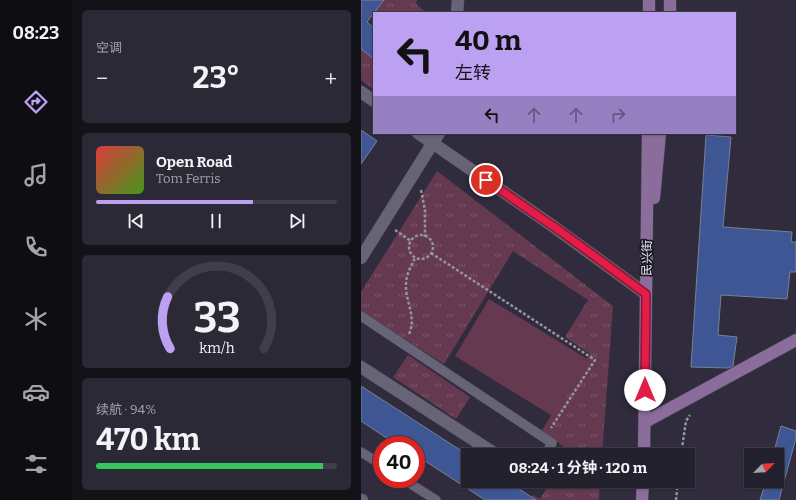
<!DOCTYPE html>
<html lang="zh">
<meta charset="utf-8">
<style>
:root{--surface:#24212e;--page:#2c2936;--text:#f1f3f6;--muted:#a3a3aa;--line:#413e4a;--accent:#bca0f2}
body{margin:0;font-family:Bitter,"Noto Sans SC",serif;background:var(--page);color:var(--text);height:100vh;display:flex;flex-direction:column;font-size:15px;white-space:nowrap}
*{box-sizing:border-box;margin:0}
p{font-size:13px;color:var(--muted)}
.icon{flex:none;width:22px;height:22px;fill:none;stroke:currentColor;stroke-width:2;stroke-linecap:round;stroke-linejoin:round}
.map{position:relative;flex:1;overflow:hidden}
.sheet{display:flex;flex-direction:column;gap:10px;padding:10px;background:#141219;width:289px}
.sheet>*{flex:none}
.guide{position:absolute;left:12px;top:12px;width:363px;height:122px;border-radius:0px;box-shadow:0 1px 3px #0004,0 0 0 1px var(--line);background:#bca0f2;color:#111;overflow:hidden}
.needle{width:26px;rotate:65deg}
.buttons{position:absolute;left:383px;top:448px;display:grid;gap:8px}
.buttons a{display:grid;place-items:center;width:40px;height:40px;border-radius:0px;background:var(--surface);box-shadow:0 1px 3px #0004,0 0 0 1px var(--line);font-size:20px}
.speed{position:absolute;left:12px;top:436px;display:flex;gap:8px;font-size:20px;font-weight:700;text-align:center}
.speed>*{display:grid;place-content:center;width:52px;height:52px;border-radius:50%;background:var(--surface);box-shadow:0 1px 3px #0004,0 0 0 1px var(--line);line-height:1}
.speed .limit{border:6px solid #d22;background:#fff;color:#111}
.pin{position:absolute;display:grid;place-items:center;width:34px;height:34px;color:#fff;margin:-17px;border:2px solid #fff;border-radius:50%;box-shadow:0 1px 4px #0007}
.me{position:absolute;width:44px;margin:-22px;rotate:0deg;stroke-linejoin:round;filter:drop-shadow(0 0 3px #0008)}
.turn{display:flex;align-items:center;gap:14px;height:84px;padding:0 16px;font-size:18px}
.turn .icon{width:52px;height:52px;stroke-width:2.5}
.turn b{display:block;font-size:28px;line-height:34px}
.lanes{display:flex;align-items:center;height:38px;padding:0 16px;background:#0003;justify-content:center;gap:20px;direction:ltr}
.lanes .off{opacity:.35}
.big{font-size:30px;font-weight:700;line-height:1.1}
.sheet .card{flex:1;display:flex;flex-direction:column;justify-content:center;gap:6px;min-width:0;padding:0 14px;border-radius:6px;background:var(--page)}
.sheet .dial{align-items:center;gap:0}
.dial svg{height:104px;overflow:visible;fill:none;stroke:var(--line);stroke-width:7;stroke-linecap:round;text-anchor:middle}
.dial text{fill:var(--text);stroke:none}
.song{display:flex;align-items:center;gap:12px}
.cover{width:48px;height:48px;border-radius:6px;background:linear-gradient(135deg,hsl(0 70% 55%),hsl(100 70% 35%))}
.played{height:4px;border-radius:2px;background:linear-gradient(90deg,var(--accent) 65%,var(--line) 65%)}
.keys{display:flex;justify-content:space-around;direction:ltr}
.heat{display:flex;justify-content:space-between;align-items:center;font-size:22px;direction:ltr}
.charge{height:6px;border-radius:3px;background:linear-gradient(90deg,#34c759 94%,var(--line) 0)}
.trip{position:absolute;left:100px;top:448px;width:234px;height:40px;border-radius:0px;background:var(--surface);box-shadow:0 1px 3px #0004,0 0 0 1px var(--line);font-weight:700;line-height:40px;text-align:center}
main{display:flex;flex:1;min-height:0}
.tab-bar{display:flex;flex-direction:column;width:72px;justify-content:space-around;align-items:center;background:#0e0d12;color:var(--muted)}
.tab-bar .icon{width:28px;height:28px}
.tab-bar .on{color:var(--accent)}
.tab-bar b{font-size:18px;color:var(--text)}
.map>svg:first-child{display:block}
</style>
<main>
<nav class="tab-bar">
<b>08:23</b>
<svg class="icon on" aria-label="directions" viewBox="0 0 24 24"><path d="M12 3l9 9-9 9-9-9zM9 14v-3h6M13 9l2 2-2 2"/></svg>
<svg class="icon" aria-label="music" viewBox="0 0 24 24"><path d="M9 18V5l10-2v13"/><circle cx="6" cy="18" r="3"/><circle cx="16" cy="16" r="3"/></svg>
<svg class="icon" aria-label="phone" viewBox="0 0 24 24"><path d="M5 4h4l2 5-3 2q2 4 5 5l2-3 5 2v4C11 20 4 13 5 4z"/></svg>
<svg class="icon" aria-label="climate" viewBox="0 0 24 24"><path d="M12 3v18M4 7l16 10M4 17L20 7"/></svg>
<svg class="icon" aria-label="car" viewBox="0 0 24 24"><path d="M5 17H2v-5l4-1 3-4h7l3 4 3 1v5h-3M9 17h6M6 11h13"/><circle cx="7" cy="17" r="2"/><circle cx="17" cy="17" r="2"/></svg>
<svg class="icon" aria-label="filters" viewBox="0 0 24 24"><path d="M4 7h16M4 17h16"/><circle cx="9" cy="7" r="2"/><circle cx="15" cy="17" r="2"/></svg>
</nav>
<section class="sheet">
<div class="card"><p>空调</p>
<div class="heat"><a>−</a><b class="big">23°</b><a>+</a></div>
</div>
<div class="card">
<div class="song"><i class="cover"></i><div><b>Open Road</b><p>Tom Ferris</p></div></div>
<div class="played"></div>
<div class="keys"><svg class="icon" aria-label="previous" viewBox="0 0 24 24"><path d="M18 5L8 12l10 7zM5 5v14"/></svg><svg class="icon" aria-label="pause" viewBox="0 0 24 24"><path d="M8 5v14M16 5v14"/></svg><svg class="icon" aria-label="next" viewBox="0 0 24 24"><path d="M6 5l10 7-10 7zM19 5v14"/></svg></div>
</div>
<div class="card dial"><svg viewBox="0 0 100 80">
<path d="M14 69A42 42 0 1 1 86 69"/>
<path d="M14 69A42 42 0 0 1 12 29" stroke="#bca0f2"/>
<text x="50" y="56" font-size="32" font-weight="700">33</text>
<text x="50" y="72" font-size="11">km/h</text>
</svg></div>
<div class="card"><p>续航 · 94%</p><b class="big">470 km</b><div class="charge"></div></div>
</section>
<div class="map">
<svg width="435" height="500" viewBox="0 0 435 500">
<defs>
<pattern id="grass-tufts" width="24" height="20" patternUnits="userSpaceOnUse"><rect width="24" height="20" fill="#653950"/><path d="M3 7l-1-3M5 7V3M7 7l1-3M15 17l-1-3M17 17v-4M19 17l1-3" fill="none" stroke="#7c566a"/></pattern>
</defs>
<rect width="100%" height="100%" fill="#302c3d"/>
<g fill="url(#grass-tufts)">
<polygon points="15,0 56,0 55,4 66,13 18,13 10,8"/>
<polygon points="0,41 13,49 13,90 0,80"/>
<polygon points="76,171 252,306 241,455 205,455 207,450 181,430 229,354 204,337 227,300 152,251 83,364 0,311 0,292"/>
<polygon points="47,355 109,397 95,419 32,377"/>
<polygon points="190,481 239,481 238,500 169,500 172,495 179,499"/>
</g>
<polygon fill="#653950" points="128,299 228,360 193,417 94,356"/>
<g fill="#3f5695" stroke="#788093">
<polygon points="0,0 23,0 6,22 13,28 13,59 0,49"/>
<polygon points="0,130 16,141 0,164"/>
<polygon points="345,135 370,137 362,227 431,232 430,242 435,242 435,272 429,272 426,299 360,295 357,335 376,337 372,366 367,368 330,367"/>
<polygon points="0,386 107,455 107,481 146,481 175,500 124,500 64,461 55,475 55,445 36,445 0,421"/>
<polygon points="420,426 435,431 435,438 418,500 399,500 405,481 416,481 416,455 412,455"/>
</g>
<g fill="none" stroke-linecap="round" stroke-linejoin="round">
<g stroke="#4d4a59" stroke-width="10">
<g id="lane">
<polyline points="0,316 191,443 184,455"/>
<polyline points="0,452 21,465"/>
<polyline points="42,479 75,500"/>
</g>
</g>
<g stroke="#4d4a59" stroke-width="13">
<g id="street">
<polyline points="96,13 97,0"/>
<polyline points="0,92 13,101"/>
<polyline points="57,133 189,224 285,294"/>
<polyline points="0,258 78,133"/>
<polyline points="0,367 136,455"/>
<polyline points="0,500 1,500"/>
</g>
</g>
<g stroke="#4d4a59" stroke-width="13">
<g id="secondary">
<polyline points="288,13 288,0"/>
<polyline points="309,13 309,0"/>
<polyline points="293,198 299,133"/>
<polyline points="284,422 435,340"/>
<polyline points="283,455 287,133"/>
<polyline points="281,500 282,481"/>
</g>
</g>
<g stroke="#9693a1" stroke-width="2.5" stroke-dasharray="3 2" stroke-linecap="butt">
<polyline points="60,190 64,210 64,237"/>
<polyline points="34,230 50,241"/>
<circle cx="60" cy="247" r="12"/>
<polyline points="70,253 234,360 190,428"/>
<path d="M48 334C56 316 44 302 45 284 45 275 50 266 54 258"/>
<polyline points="320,455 325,421 329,415"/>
<polyline points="315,500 317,481"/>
</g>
<use href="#lane" stroke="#686478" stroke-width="9"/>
<use href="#street" stroke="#686478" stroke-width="12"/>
<use href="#secondary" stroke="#8b6d9b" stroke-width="12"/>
</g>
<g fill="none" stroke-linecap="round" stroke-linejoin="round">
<g stroke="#92132f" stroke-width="10">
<polyline id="route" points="125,180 202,233 285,294 284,390"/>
</g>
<use href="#route" stroke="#e11d48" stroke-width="7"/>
</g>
<g text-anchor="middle" stroke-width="3.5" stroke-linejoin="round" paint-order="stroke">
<g font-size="12" fill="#f5f3ff" stroke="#17161e">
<text transform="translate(286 258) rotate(-89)" y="4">民兴街</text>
</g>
</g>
</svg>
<div class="buttons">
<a><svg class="needle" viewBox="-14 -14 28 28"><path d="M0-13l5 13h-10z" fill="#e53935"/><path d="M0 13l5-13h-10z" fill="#a3a3aa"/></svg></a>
</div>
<div class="speed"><div class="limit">40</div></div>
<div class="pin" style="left:125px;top:180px;background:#d93025"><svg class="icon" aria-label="arrive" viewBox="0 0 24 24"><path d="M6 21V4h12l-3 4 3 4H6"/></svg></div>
<svg class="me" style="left:284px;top:390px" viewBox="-20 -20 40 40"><circle r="19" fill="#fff"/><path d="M0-13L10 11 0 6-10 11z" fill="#e11d48"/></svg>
<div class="trip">08:24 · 1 分钟 · 120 m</div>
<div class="guide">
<div class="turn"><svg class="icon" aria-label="left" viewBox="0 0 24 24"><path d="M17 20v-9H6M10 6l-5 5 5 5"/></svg><div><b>40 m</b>左转</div></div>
<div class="lanes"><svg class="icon" aria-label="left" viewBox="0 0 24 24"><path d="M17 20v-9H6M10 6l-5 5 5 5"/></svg><svg class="icon off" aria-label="ahead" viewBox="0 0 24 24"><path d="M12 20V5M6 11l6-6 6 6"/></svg><svg class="icon off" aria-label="ahead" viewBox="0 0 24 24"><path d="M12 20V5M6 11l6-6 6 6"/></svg><svg class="icon off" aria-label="right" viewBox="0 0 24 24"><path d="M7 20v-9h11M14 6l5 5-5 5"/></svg></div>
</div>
</div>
</main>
